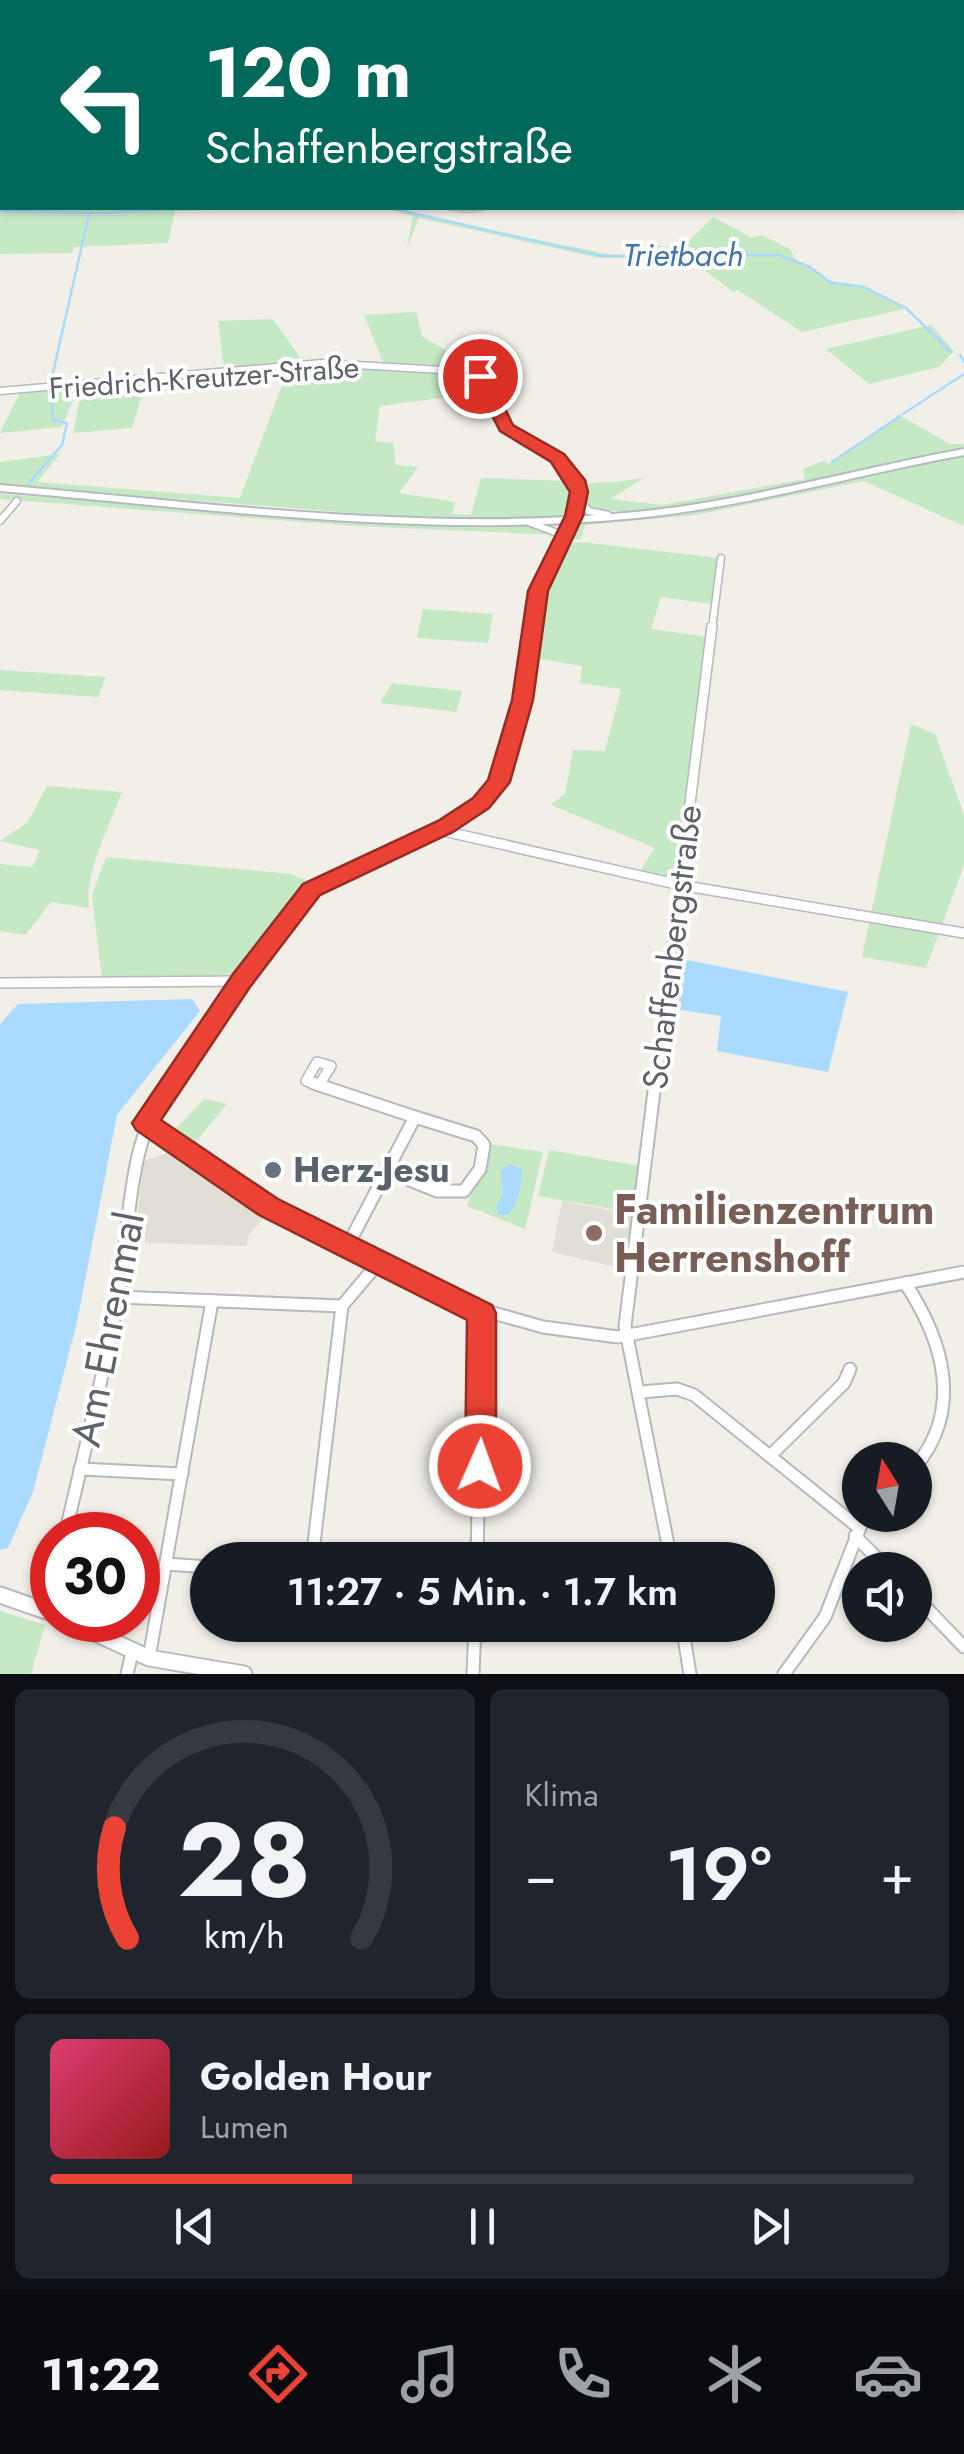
<!DOCTYPE html>
<html lang="de">
<meta charset="utf-8">
<style>
:root{--surface:#171b24;--page:#20242c;--text:#f1f3f6;--muted:#9ea1a6;--line:#363941;--accent:#ea4335}
body{margin:0;font-family:Jost,sans-serif;background:var(--page);color:var(--text);height:100vh;display:flex;flex-direction:column;font-size:38px;white-space:nowrap}
*{box-sizing:border-box;margin:0}
p{font-size:32px;color:var(--muted)}
.icon{flex:none;width:55px;height:55px;fill:none;stroke:currentColor;stroke-width:2;stroke-linecap:round;stroke-linejoin:round}
.map{position:relative;height:1674px;overflow:hidden}
.drawer{display:flex;flex-direction:column;gap:15px;padding:15px;background:#0d0f14;flex:1}
.drawer>*{flex:none}
.guide{position:absolute;left:0px;top:0px;width:965px;height:210px;box-shadow:0 2px 8px #0004;background:#00695c;color:#fff;overflow:hidden}
.needle{width:65px;rotate:349deg}
.tools{position:absolute;left:842px;top:1442px;display:grid;gap:20px}
.tools a{display:grid;place-items:center;width:90px;height:90px;border-radius:50%;background:var(--surface);box-shadow:0 2px 8px #0004;font-size:50px}
.speed{position:absolute;left:30px;top:1512px;display:flex;gap:20px;font-size:50px;font-weight:700;text-align:center}
.speed>*{display:grid;place-content:center;width:130px;height:130px;border-radius:50%;background:var(--surface);box-shadow:0 2px 8px #0004;line-height:1}
.speed .limit{border:15px solid #d22;background:#fff;color:#111}
.pin{position:absolute;display:grid;place-items:center;width:85px;height:85px;color:#fff;margin:-42px;border:5px solid #fff;border-radius:50%;box-shadow:0 2px 10px #0007}
.me{position:absolute;width:110px;margin:-55px;rotate:2deg;stroke-linejoin:round;filter:drop-shadow(0 0 8px #0008)}
.turn{display:flex;align-items:center;gap:35px;height:210px;padding:0 40px;font-size:45px}
.turn .icon{width:130px;height:130px;stroke-width:2.5}
.turn b{display:block;font-size:70px;line-height:85px}
.big{font-size:75px;font-weight:600;line-height:1.1}
.drawer .tile{flex:1;display:flex;flex-direction:column;justify-content:center;gap:15px;min-width:0;padding:0 35px;border-radius:15px;background:var(--page)}
.drawer .dial{align-items:center;gap:0}
.dial svg{height:260px;overflow:visible;fill:none;stroke:var(--line);stroke-width:7;stroke-linecap:round;text-anchor:middle}
.dial text{fill:var(--text);stroke:none}
.song{display:flex;align-items:center;gap:30px}
.cover{width:120px;height:120px;border-radius:15px;background:linear-gradient(135deg,hsl(340 70% 55%),hsl(0 70% 35%))}
.played{height:10px;border-radius:5px;background:linear-gradient(90deg,var(--accent) 35%,var(--line) 35%)}
.keys{display:flex;justify-content:space-around;direction:ltr}
.heat{display:flex;justify-content:space-between;align-items:center;font-size:55px;direction:ltr}
.drawer .tiles{flex:1;display:grid;gap:15px;grid-template-columns:1fr 1fr}
.tile:last-child{grid-column:span 2}
.trip{position:absolute;left:190px;top:1542px;width:585px;height:100px;border-radius:50px;background:var(--surface);box-shadow:0 2px 8px #0004;font-weight:600;line-height:100px;text-align:center}
.tab-bar{display:flex;height:160px;justify-content:space-around;align-items:center;background:#090b0e;color:var(--muted)}
.tab-bar .icon{width:70px;height:70px}
.tab-bar .on{color:var(--accent)}
.tab-bar b{font-size:45px;color:var(--text)}
.map>svg:first-child{display:block}
</style>
<div class="map">
<svg width="964" height="1674" viewBox="0 0 964 1674">
<rect width="100%" height="100%" fill="#f1efe8"/>
<g fill="#e1ded6">
<polygon points="174,1151 269,1213 249,1234 247,1246 145,1243 145,1232 136,1232 143,1161"/>
<polygon points="562,1201 636,1215 628,1270 552,1252"/>
</g>
<g fill="#c5e8c5">
<polygon points="0,208 290,208 175,211 168,243 74,247 72,253 0,254"/>
<polygon points="381,208 612,255 648,255 658,245 681,249 713,217 752,238 761,235 790,249 794,258 831,281 865,286 908,308 802,332 738,290 733,292 689,258 600,258 419,218 407,248 413,216"/>
<polygon points="416,312 422,336 471,365 486,392 380,406 375,441 393,443 396,465 418,467 399,493 455,502 452,514 471,515 481,478 571,481 573,498 561,518 404,517 0,485 0,462 60,454 37,482 240,498 288,369 225,375 218,321 273,319 304,363 384,364 364,315"/>
<polygon points="931,325 954,351 939,367 869,384 826,349"/>
<polygon points="147,378 132,428 73,433 82,387"/>
<polygon points="78,388 62,427 0,433 20,393"/>
<path d="M899 415 950 444H964V449C887 463 645 533 584 505L582 485C604 480 625 484 647 476L610 499 663 505 805 479 803 469 823 461 830 464Z"/>
<polygon points="964,456 964,526 864,481 696,515 585,525 580,540 569,537 584,522 733,506"/>
<polygon points="0,494 398,523 542,526 558,535 356,526 0,499"/>
<polygon points="581,542 718,558 713,604 661,597 651,629 709,637 676,888 634,880 655,848 551,805 565,794 573,750 605,751 621,689 580,683 582,666 534,658 540,601 565,544"/>
<polygon points="423,609 493,614 488,643 417,638"/>
<polygon points="0,670 106,677 98,697 0,690"/>
<polygon points="392,683 462,691 456,712 380,703"/>
<polygon points="911,724 935,734 964,815 964,865 926,968 862,957"/>
<path d="M47 786 122 792C109 827 85 870 89 908L51 902 25 935 0 931V864L32 867 40 850 0 841 28 822Z"/>
<polygon points="106,857 291,874 313,883 243,974 102,979 92,895"/>
<polygon points="204,1099 227,1104 191,1147 183,1142 185,1139 171,1134"/>
<polygon points="490,1144 543,1152 525,1229 467,1206"/>
<polygon points="549,1150 640,1166 630,1212 538,1196"/>
<polygon points="0,1611 45,1625 31,1674 0,1674"/>
</g>
<g fill="#aadaff">
<polygon points="649,0 964,1 145,2 146,2"/>
<polygon points="682,959 848,992 828,1072 717,1051 721,1016 674,1009"/>
<polygon points="192,999 200,1011 117,1115 77,1322 33,1492 8,1548 0,1550 0,1024 18,1004"/>
<path d="M510 1164 522 1169C523 1182 517 1206 508 1215H499L496 1206 503 1194 501 1170Z"/>
</g>
<g fill="none" stroke-linecap="round" stroke-linejoin="round">
<g stroke="#aadaff" stroke-width="2.5">
<polyline points="390,208 602,256 779,255 810,267 831,283 864,287 906,308 951,352"/>
<polyline points="0,211 106,213 183,208"/>
<polyline points="960,355 964,362"/>
<polyline points="50,386 89,214"/>
<polyline points="903,414 964,374"/>
<polyline points="832,462 900,416"/>
<polyline points="28,484 62,445 67,423 53,420 51,391"/>
</g>
<g fill="#d4d3d0" fill-rule="evenodd">
<rect x="0" y="13" width="2" height="6"/>
<polygon points="0,112 2,113 2,119 0,120"/>
<path d="M443 208H491C481 215 453 215 443 208Z"/>
</g>
<polygon fill="#d4d3d0" fill-rule="evenodd" points="0,61 2,62 2,79 0,79"/>
<g stroke="#b5b8bc" stroke-width="9">
<g id="minor-far2">
<path d="M0 391 322 363 477 372C486 389 493 413 505 427 534 460 590 450 574 513 562 556 539 581 532 629"/>
<polyline points="579,500 589,511 608,515"/>
<polyline points="0,521 17,501"/>
<polyline points="531,523 565,536"/>
<polyline points="712,629 721,558"/>
</g>
</g>
<g stroke="#b5b8bc" stroke-width="12">
<g id="minor-far1">
<polyline points="439,830 680,885 964,933"/>
<polyline points="0,983 241,981"/>
<polygon points="317,1062 331,1066 319,1085 306,1081"/>
<polyline points="168,1086 314,888 446,827 481,803 498,782 523,700 533,626"/>
<polyline points="655,1086 712,626"/>
</g>
</g>
<g stroke="#b5b8bc" stroke-width="15">
<g id="minor">
<polyline points="313,1083 319,1085"/>
<polyline points="655,1083 625,1326 671,1560"/>
<polyline points="319,1085 415,1117"/>
<polyline points="145,1123 269,1207 451,1301 543,1327 618,1337 964,1272"/>
<polyline points="348,1245 415,1117 476,1136 484,1145 480,1169 464,1191 437,1191 387,1171"/>
<path d="M905 1283C943 1340 964 1409 915 1467"/>
<polyline points="118,1297 342,1306 379,1262"/>
<polyline points="640,1392 677,1389 694,1395 858,1527"/>
<polyline points="770,1456 844,1383 850,1369"/>
<polyline points="80,1469 182,1474"/>
<path d="M65 1535C83 1456 104 1376 118 1296 131 1224 126 1143 170 1083"/>
<polyline points="855,1536 889,1570"/>
<polyline points="312,1560 342,1306"/>
<polyline points="477,1560 482,1313"/>
<polyline points="166,1564 208,1567"/>
<polyline points="915,1596 964,1647"/>
<polyline points="42,1607 52,1582"/>
<polyline points="682,1625 690,1674"/>
<polyline points="149,1658 212,1301"/>
<polyline points="127,1674 132,1653"/>
<polyline points="473,1674 475,1625"/>
<polyline points="784,1674 825,1617 865,1515"/>
</g>
</g>
<g stroke="#b5b8bc" stroke-width="19">
<g id="tertiary">
<polyline points="0,1595 52,1613"/>
<polyline points="67,1620 149,1658 244,1674"/>
</g>
</g>
<g stroke="#b6babf" stroke-width="4">
<path id="secondary" d="M964 449V455C855 475 747 507 636 518 424 539 211 509 0 491V485C211 503 424 533 636 512 747 501 855 469 964 449Z"/>
</g>
<use href="#minor-far2" stroke="#fff" stroke-width="6"/>
<use href="#minor-far1" stroke="#fff" stroke-width="9"/>
<use href="#minor" stroke="#fff" stroke-width="11"/>
<use href="#tertiary" stroke="#fff" stroke-width="15"/>
<use href="#secondary" fill="#fff" fill-rule="evenodd"/>
</g>
<polygon fill="#ea4335" stroke="#982c22" stroke-width="2.5" points="480,371 489,376 513,425 564,454 585,480 588,492 583,516 548,591 533,700 510,782 489,808 453,832 320,895 250,987 161,1120 278,1199 492,1305 496,1313 496,1466 491,1476 480,1480 470,1476 465,1466 467,1320 259,1215 136,1130 132,1123 233,974 303,884 438,821 473,798 488,780 512,700 528,591 565,516 570,492 551,462 500,431 472,376"/>
<circle fill="#6b7280" stroke="#fff" stroke-width="4" cx="273" cy="1170" r="10"/>
<circle fill="#8d6e63" stroke="#fff" stroke-width="4" cx="594" cy="1233" r="10"/>
<g text-anchor="middle" stroke-width="8" stroke-linejoin="round" paint-order="stroke">
<g font-size="30" fill="#5f6368" stroke="#fff">
<text transform="translate(204 378) rotate(-4)" y="10">Friedrich-Kreutzer-Straße</text>
</g>
<g font-size="32" font-style="italic" fill="#4174aa" stroke="#fff">
<text x="683" y="266">Trietbach</text>
</g>
<g font-size="35" fill="#5f6368" stroke="#fff">
<text transform="translate(672 947) rotate(-83)" y="12">Schaffenbergstraße</text>
</g>
<g font-size="35" font-weight="bold" fill="#5b616d" stroke="#fff" text-anchor="start">
<text x="293" y="1182">Herz-Jesu</text>
</g>
<g font-size="42" font-weight="bold" fill="#785e54" stroke="#fff" text-anchor="start">
<text x="614" y="1224">Familienzentrum<tspan x="614" dy="48">Herrenshoff</tspan></text>
</g>
<g font-size="42" fill="#5f6368" stroke="#fff">
<text transform="translate(107 1329) rotate(-79)" y="15">Am Ehrenmal</text>
</g>
</g>
</svg>
<div class="tools">
<a><svg class="needle" viewBox="-14 -14 28 28"><path d="M0-13l5 13h-10z" fill="#e53935"/><path d="M0 13l5-13h-10z" fill="#9ea1a6"/></svg></a>
<a><svg class="icon" aria-label="sound" viewBox="0 0 24 24"><path d="M4 9h4l5-4v14l-5-4H4zM17 9q2 3 0 6"/></svg></a>
</div>
<div class="speed"><div class="limit">30</div></div>
<div class="pin" style="left:480px;top:376px;background:#d93025"><svg class="icon" aria-label="arrive" viewBox="0 0 24 24"><path d="M6 21V4h12l-3 4 3 4H6"/></svg></div>
<svg class="me" style="left:480px;top:1466px" viewBox="-20 -20 40 40"><circle r="17" fill="#ea4335" stroke="#fff" stroke-width="3"/><path d="M0-11L8 9 0 5-8 9z" fill="#fff"/></svg>
<div class="trip">11:27 · 5 Min. · 1.7 km</div>
<div class="guide">
<div class="turn"><svg class="icon" aria-label="left" viewBox="0 0 24 24"><path d="M17 20v-9H6M10 6l-5 5 5 5"/></svg><div><b>120 m</b>Schaffenbergstraße</div></div>
</div>
</div>
<section class="drawer">
<div class="tiles">
<div class="tile dial"><svg viewBox="0 0 100 80">
<path d="M14 69A42 42 0 1 1 86 69"/>
<path d="M14 69A42 42 0 0 1 10 35" stroke="#ea4335"/>
<text x="50" y="56" font-size="32" font-weight="700">28</text>
<text x="50" y="72" font-size="11">km/h</text>
</svg></div>
<div class="tile"><p>Klima</p>
<div class="heat"><a>−</a><b class="big">19°</b><a>+</a></div>
</div>
<div class="tile">
<div class="song"><i class="cover"></i><div><b>Golden Hour</b><p>Lumen</p></div></div>
<div class="played"></div>
<div class="keys"><svg class="icon" aria-label="previous" viewBox="0 0 24 24"><path d="M18 5L8 12l10 7zM5 5v14"/></svg><svg class="icon" aria-label="pause" viewBox="0 0 24 24"><path d="M8 5v14M16 5v14"/></svg><svg class="icon" aria-label="next" viewBox="0 0 24 24"><path d="M6 5l10 7-10 7zM19 5v14"/></svg></div>
</div>
</div>
</section>
<nav class="tab-bar">
<b>11:22</b>
<svg class="icon on" aria-label="directions" viewBox="0 0 24 24"><path d="M12 3l9 9-9 9-9-9zM9 14v-3h6M13 9l2 2-2 2"/></svg>
<svg class="icon" aria-label="music" viewBox="0 0 24 24"><path d="M9 18V5l10-2v13"/><circle cx="6" cy="18" r="3"/><circle cx="16" cy="16" r="3"/></svg>
<svg class="icon" aria-label="phone" viewBox="0 0 24 24"><path d="M5 4h4l2 5-3 2q2 4 5 5l2-3 5 2v4C11 20 4 13 5 4z"/></svg>
<svg class="icon" aria-label="climate" viewBox="0 0 24 24"><path d="M12 3v18M4 7l16 10M4 17L20 7"/></svg>
<svg class="icon" aria-label="car" viewBox="0 0 24 24"><path d="M5 17H2v-5l4-1 3-4h7l3 4 3 1v5h-3M9 17h6M6 11h13"/><circle cx="7" cy="17" r="2"/><circle cx="17" cy="17" r="2"/></svg>
</nav>
